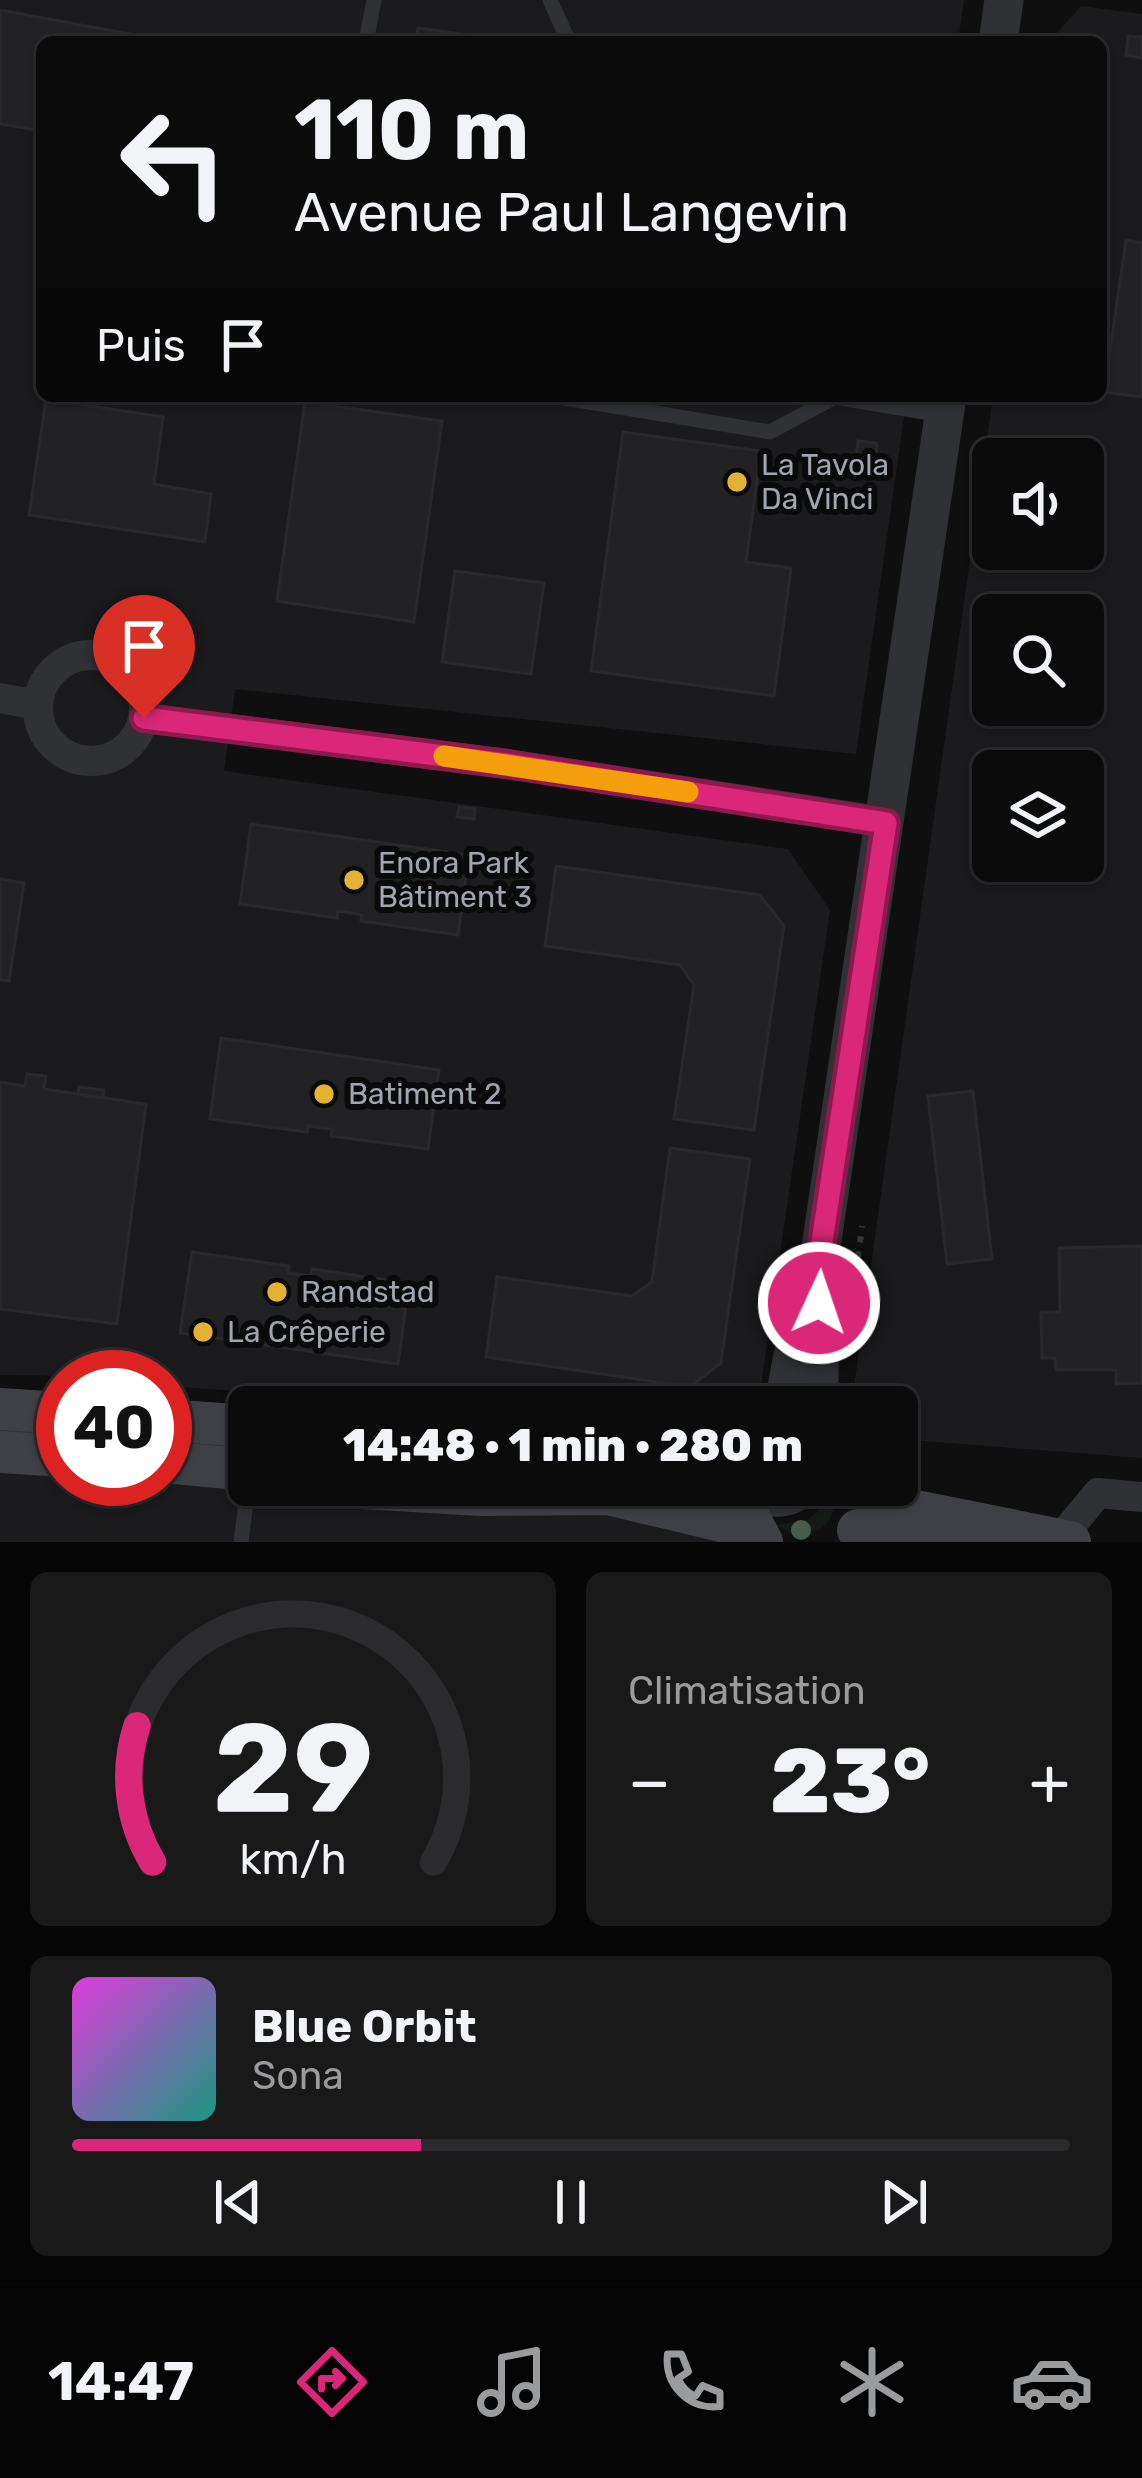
<!DOCTYPE html>
<html lang="fr">
<meta charset="utf-8">
<style>
:root{--surface:#0b0b0c;--page:#19191a;--text:#f1f3f6;--muted:#9a9b9d;--line:#2b2b2d;--accent:#db2777}
body{margin:0;font-family:Rubik,sans-serif;background:var(--page);color:var(--text);height:100vh;display:flex;flex-direction:column;font-size:45px;white-space:nowrap}
*{box-sizing:border-box;margin:0}
p{font-size:39px;color:var(--muted)}
.icon{flex:none;width:66px;height:66px;fill:none;stroke:currentColor;stroke-width:2;stroke-linecap:round;stroke-linejoin:round}
.map{position:relative;height:1542px;overflow:hidden}
.side{display:flex;flex-direction:column;gap:30px;padding:30px;background:#060607;flex:1}
.side>*{flex:none}
.guide{position:absolute;left:36px;top:36px;width:1071px;height:366px;border-radius:18px;box-shadow:0 3px 9px #0004,0 0 0 3px var(--line);background:#0b0b0c;color:var(--text);overflow:hidden}
.fabs{position:absolute;left:972px;top:438px;display:grid;gap:24px}
.fabs a{display:grid;place-items:center;width:132px;height:132px;border-radius:18px;background:var(--surface);box-shadow:0 3px 9px #0004,0 0 0 3px var(--line);font-size:60px}
.speed{position:absolute;left:36px;top:1350px;display:flex;gap:24px;font-size:60px;font-weight:700;text-align:center}
.speed>*{display:grid;place-content:center;width:156px;height:156px;border-radius:50%;background:var(--surface);box-shadow:0 3px 9px #0004,0 0 0 3px var(--line);line-height:1}
.speed .limit{border:18px solid #d22;background:#fff;color:#111}
.pin{position:absolute;display:grid;place-items:center;width:102px;height:102px;color:#fff;margin:-123px -51px;border-radius:50% 50% 50% 0;rotate:-45deg;box-shadow:0 0 12px #0007}
.pin .icon{rotate:45deg}
.me{position:absolute;width:132px;margin:-66px;rotate:3deg;stroke-linejoin:round;filter:drop-shadow(0 0 9px #0008)}
.turn{display:flex;align-items:center;gap:42px;height:252px;padding:0 60px;font-size:54px}
.turn .icon{width:156px;height:156px;stroke-width:2.5}
.turn b{display:block;font-size:84px;line-height:102px}
.then{display:flex;align-items:center;height:114px;padding:0 60px;background:#0003;gap:24px;font-size:45px}
.big{font-size:90px;font-weight:800;line-height:1.1}
.side .card{flex:1;display:flex;flex-direction:column;justify-content:center;gap:18px;min-width:0;padding:0 42px;border-radius:18px;background:var(--page)}
.side .dial{align-items:center;gap:0}
.dial svg{height:312px;overflow:visible;fill:none;stroke:var(--line);stroke-width:7;stroke-linecap:round;text-anchor:middle}
.dial text{fill:var(--text);stroke:none}
.song{display:flex;align-items:center;gap:36px}
.cover{width:144px;height:144px;border-radius:18px;background:linear-gradient(135deg,hsl(300 70% 55%),hsl(170 70% 35%))}
.played{height:12px;border-radius:6px;background:linear-gradient(90deg,var(--accent) 35%,var(--line) 35%)}
.keys{display:flex;justify-content:space-around;direction:ltr}
.heat{display:flex;justify-content:space-between;align-items:center;font-size:66px;direction:ltr}
.side .tiles{flex:1;display:grid;gap:30px;grid-template-columns:1fr 1fr}
.card:last-child{grid-column:span 2}
.trip{position:absolute;left:228px;top:1386px;width:690px;height:120px;border-radius:18px;background:var(--surface);box-shadow:0 3px 9px #0004,0 0 0 3px var(--line);font-weight:800;line-height:120px;text-align:center}
.dock{display:flex;height:192px;justify-content:space-around;align-items:center;background:#040405;color:var(--muted)}
.dock .icon{width:84px;height:84px}
.dock .current{color:var(--accent)}
.dock b{font-size:54px;color:var(--text)}
.map>svg:first-child{display:block}
</style>
<div class="map">
<svg width="1142" height="1542" viewBox="0 0 1142 1542">
<rect width="100%" height="100%" fill="#0f0f10"/>
<g fill="#1b1b1d" fill-rule="evenodd">
<polygon points="0,0 964,0 958,42 42,42 42,396 907,396 856,754 235,689 224,771 788,849 830,910 760,1392 745,1407 465,1407 165,1386 165,1377 0,1375"/>
<path d="M1081 6 1142 14V1458L897 1439V1407H868L854 1387 993 396H1101V42H1049ZM993 459H1083V549H993ZM993 615H1083V705H993ZM993 771H1083V861H993Z"/>
<polygon points="0,1465 63,1466 63,1479 349,1485 729,1526 741,1542 0,1542"/>
</g>
<path fill="#161a17" d="M834 1496C836 1521 820 1535 797 1537L776 1525 808 1520Z"/>
<g fill="#222224" stroke="#29292c" stroke-width="3">
<polygon points="0,10 173,42 42,42 42,131 0,124"/>
<polygon points="418,28 524,42 416,42"/>
<polygon points="1128,36 1142,37 1142,58 1126,55"/>
<polygon points="1126,240 1142,243 1142,397 1104,392"/>
<polygon points="46,399 163,417 154,484 211,494 205,542 29,515"/>
<polygon points="305,402 442,421 414,622 277,601"/>
<polygon points="623,432 761,451 746,562 791,568 774,696 591,671"/>
<polygon points="858,441 877,443 875,461 856,459"/>
<polygon points="455,571 544,583 531,674 442,662"/>
<polygon points="459,807 475,809 474,819 457,817"/>
<polygon points="251,824 469,855 458,935 361,921 362,915 338,911 337,918 240,904"/>
<polygon points="556,866 760,895 784,926 754,1130 674,1119 694,985 680,965 545,946"/>
<polygon points="0,879 24,883 9,981 0,980"/>
<polygon points="221,1038 439,1070 428,1149 331,1136 332,1129 308,1126 307,1132 210,1119"/>
<polygon points="27,1074 46,1076 44,1089 146,1104 117,1324 0,1309 0,1082 25,1086"/>
<polygon points="79,1087 104,1090 103,1098 78,1094"/>
<polygon points="973,1091 992,1259 947,1264 928,1096"/>
<polygon points="670,1148 750,1159 721,1363 690,1387 486,1357 497,1277 632,1296 652,1282"/>
<polygon points="1142,1246 1142,1383 1116,1384 1116,1370 1056,1370 1055,1358 1042,1358 1041,1312 1060,1312 1059,1248"/>
<polygon points="192,1252 289,1266 288,1273 311,1276 312,1269 409,1283 398,1364 180,1333"/>
</g>
<g fill="none" stroke-linecap="round" stroke-linejoin="round">
<polyline stroke="#36383c" stroke-width="6" stroke-dasharray="6 9" stroke-linecap="butt" points="856,1272 862,1226"/>
<g stroke="#303135" stroke-width="15">
<polyline points="550,0 569,42"/>
<polyline points="366,42 374,0"/>
<polyline points="553,396 770,432 835,397 942,415"/>
<polyline points="0,1430 63,1435"/>
<polyline points="186,1444 249,1447"/>
<path d="M697 1485C739 1499 787 1532 819 1485"/>
<polyline points="241,1542 249,1477"/>
</g>
<g stroke="#303135" stroke-width="30">
<circle cx="91" cy="708" r="53"/>
<polyline points="0,698 38,705"/>
<polyline points="144,718 507,764 887,822"/>
<polyline points="1059,1540 1098,1493 1142,1497"/>
</g>
<g stroke="#303135" stroke-width="39">
<polyline points="998,42 1004,0"/>
<polyline points="783,1407 804,1300"/>
<polyline points="819,1407 819,1261 947,396"/>
</g>
<g stroke="#3e4045" stroke-width="42">
<polyline points="0,1409 63,1413"/>
<polyline points="165,1420 249,1426"/>
<polyline points="0,1452 63,1456"/>
<polyline points="165,1462 249,1470"/>
<polyline points="313,1485 480,1495 608,1494 751,1528"/>
<polyline points="744,1485 744,1508 762,1542"/>
<polyline points="866,1490 916,1511 1070,1542"/>
<polyline points="858,1530 941,1540"/>
</g>
</g>
<circle fill="#495b4c" cx="801" cy="1530" r="10"/>
<g fill="none" stroke-linecap="round" stroke-linejoin="round">
<g stroke="#8e194d" stroke-width="30">
<polyline id="route" points="144,718 507,764 886,823 819,1261 819,1303"/>
</g>
<use href="#route" stroke="#db2777" stroke-width="21"/>
<polyline stroke="#f59e0b" stroke-width="21" points="444,756 688,792"/>
</g>
<g fill="#e4b233" stroke="#0a0a0b" stroke-width="4.5">
<circle cx="737" cy="482" r="12"/>
<circle cx="354" cy="880" r="12"/>
<circle cx="324" cy="1094" r="12"/>
<circle cx="277" cy="1292" r="12"/>
<circle cx="203" cy="1332" r="12"/>
</g>
<g text-anchor="middle" stroke-width="12" stroke-linejoin="round" paint-order="stroke">
<g font-size="30" fill="#a1a5b0" stroke="#0a0a0b" text-anchor="start">
<text x="761" y="475">La Tavola<tspan x="761" dy="34">Da Vinci</tspan></text>
<text x="378" y="873">Enora Park<tspan x="378" dy="34">Bâtiment 3</tspan></text>
<text x="348" y="1104">Batiment 2</text>
<text x="301" y="1302">Randstad</text>
<text x="227" y="1342">La Crêperie</text>
</g>
</g>
</svg>
<div class="fabs">
<a><svg class="icon" aria-label="sound" viewBox="0 0 24 24"><path d="M4 9h4l5-4v14l-5-4H4zM17 9q2 3 0 6"/></svg></a>
<a><svg class="icon" aria-label="search" viewBox="0 0 24 24"><circle cx="10" cy="10" r="6"/><path d="M15 15l6 6"/></svg></a>
<a><svg class="icon" aria-label="layers" viewBox="0 0 24 24"><path d="M12 4l9 5-9 5-9-5zM3 14l9 5 9-5"/></svg></a>
</div>
<div class="speed"><div class="limit">40</div></div>
<div class="pin" style="left:144px;top:718px;background:#d93025"><svg class="icon" aria-label="arrive" viewBox="0 0 24 24"><path d="M6 21V4h12l-3 4 3 4H6"/></svg></div>
<svg class="me" style="left:819px;top:1303px" viewBox="-20 -20 40 40"><circle r="17" fill="#db2777" stroke="#fff" stroke-width="3"/><path d="M0-11L8 9 0 5-8 9z" fill="#fff"/></svg>
<div class="trip">14:48 · 1 min · 280 m</div>
<div class="guide">
<div class="turn"><svg class="icon" aria-label="left" viewBox="0 0 24 24"><path d="M17 20v-9H6M10 6l-5 5 5 5"/></svg><div><b>110 m</b>Avenue Paul Langevin</div></div>
<div class="then">Puis<svg class="icon" aria-label="arrive" viewBox="0 0 24 24"><path d="M6 21V4h12l-3 4 3 4H6"/></svg></div>
</div>
</div>
<section class="side">
<div class="tiles">
<div class="card dial"><svg viewBox="0 0 100 80">
<path d="M14 69A42 42 0 1 1 86 69"/>
<path d="M14 69A42 42 0 0 1 10 34" stroke="#db2777"/>
<text x="50" y="56" font-size="32" font-weight="700">29</text>
<text x="50" y="72" font-size="11">km/h</text>
</svg></div>
<div class="card"><p>Climatisation</p>
<div class="heat"><a>−</a><b class="big">23°</b><a>+</a></div>
</div>
<div class="card">
<div class="song"><i class="cover"></i><div><b>Blue Orbit</b><p>Sona</p></div></div>
<div class="played"></div>
<div class="keys"><svg class="icon" aria-label="previous" viewBox="0 0 24 24"><path d="M18 5L8 12l10 7zM5 5v14"/></svg><svg class="icon" aria-label="pause" viewBox="0 0 24 24"><path d="M8 5v14M16 5v14"/></svg><svg class="icon" aria-label="next" viewBox="0 0 24 24"><path d="M6 5l10 7-10 7zM19 5v14"/></svg></div>
</div>
</div>
</section>
<nav class="dock">
<b>14:47</b>
<svg class="icon current" aria-label="directions" viewBox="0 0 24 24"><path d="M12 3l9 9-9 9-9-9zM9 14v-3h6M13 9l2 2-2 2"/></svg>
<svg class="icon" aria-label="music" viewBox="0 0 24 24"><path d="M9 18V5l10-2v13"/><circle cx="6" cy="18" r="3"/><circle cx="16" cy="16" r="3"/></svg>
<svg class="icon" aria-label="phone" viewBox="0 0 24 24"><path d="M5 4h4l2 5-3 2q2 4 5 5l2-3 5 2v4C11 20 4 13 5 4z"/></svg>
<svg class="icon" aria-label="climate" viewBox="0 0 24 24"><path d="M12 3v18M4 7l16 10M4 17L20 7"/></svg>
<svg class="icon" aria-label="car" viewBox="0 0 24 24"><path d="M5 17H2v-5l4-1 3-4h7l3 4 3 1v5h-3M9 17h6M6 11h13"/><circle cx="7" cy="17" r="2"/><circle cx="17" cy="17" r="2"/></svg>
</nav>
